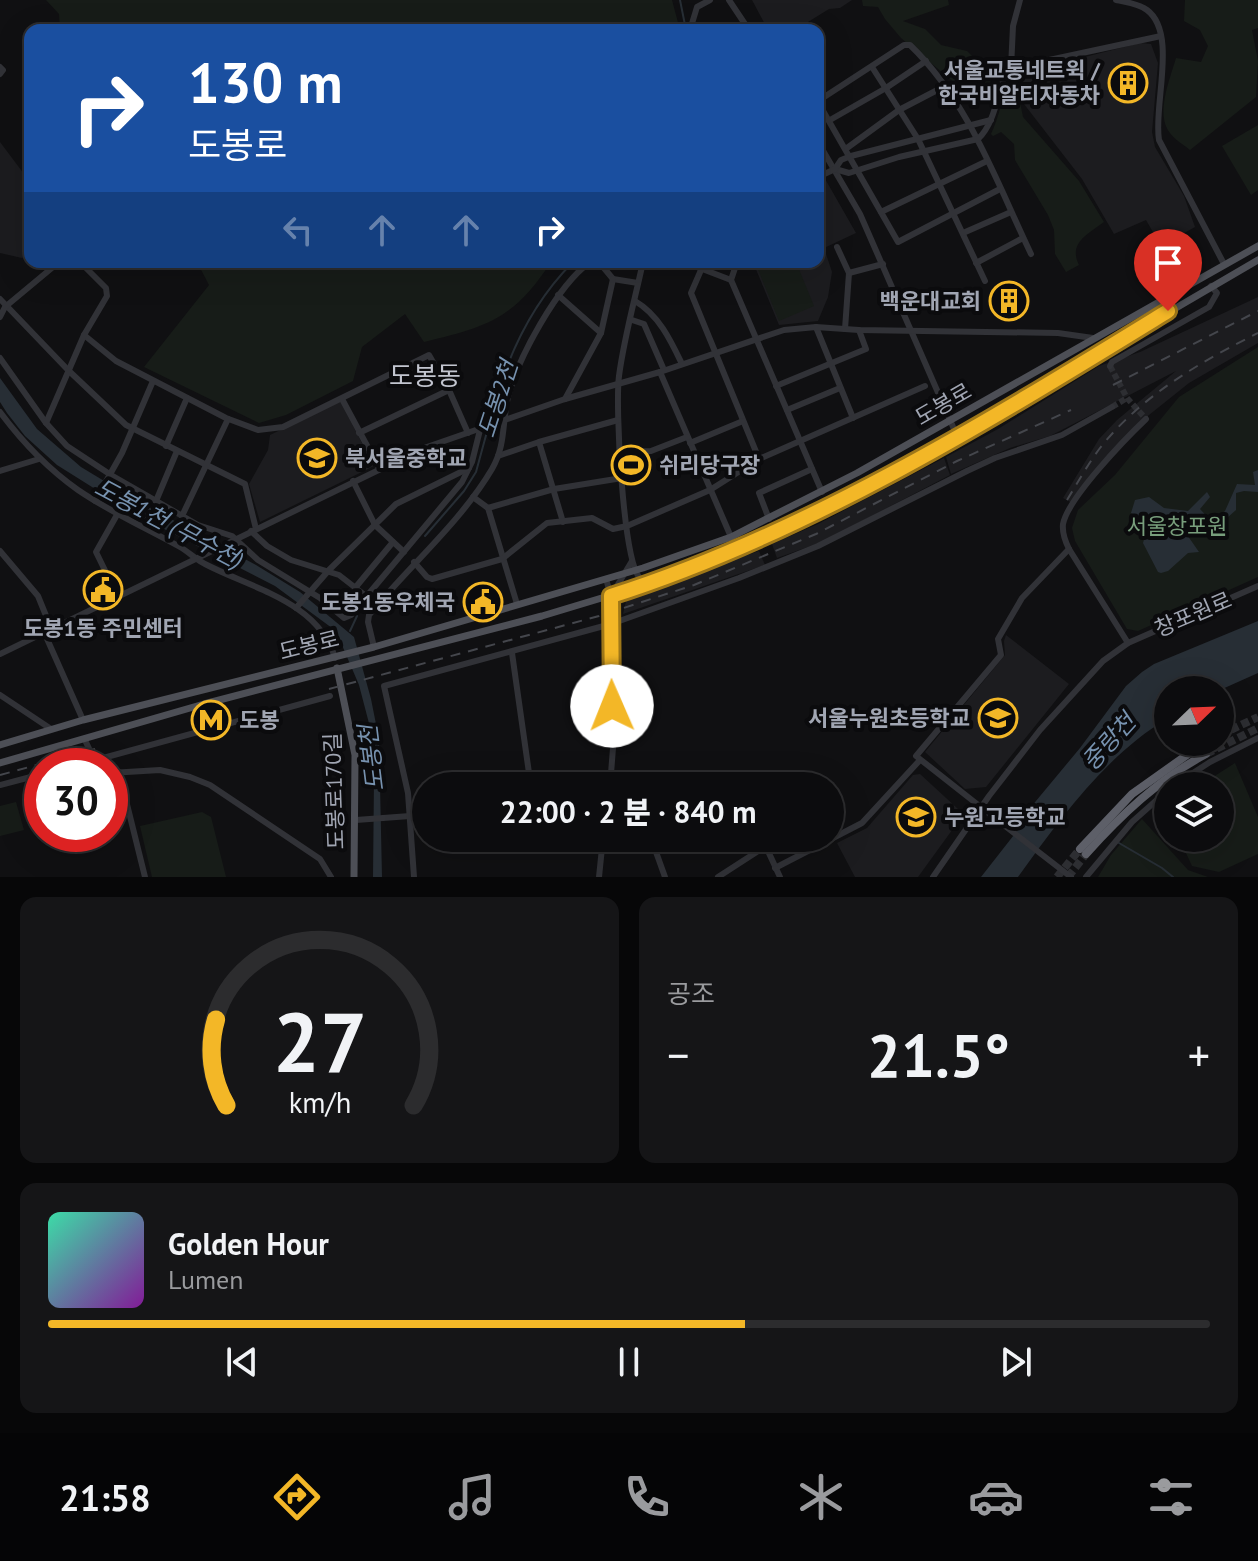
<!DOCTYPE html>
<html lang="ko">
<meta charset="utf-8">
<style>
:root{--surface:#0c0c0e;--page:#151517;--text:#f1f3f6;--muted:#9a9b9e;--line:#2c2c2e;--accent:#f3b727}
body{margin:0;font-family:"PT Sans","Noto Sans KR",sans-serif;background:var(--page);color:var(--text);height:100vh;display:flex;flex-direction:column;font-size:30px;white-space:nowrap}
*{box-sizing:border-box;margin:0}
p{font-size:26px;color:var(--muted)}
.icon{flex:none;width:44px;height:44px;fill:none;stroke:currentColor;stroke-width:2;stroke-linecap:round;stroke-linejoin:round}
.map{position:relative;height:877px;overflow:hidden}
.sheet{display:flex;flex-direction:column;gap:20px;padding:20px;background:#070708;flex:1}
.sheet>*{flex:none}
.banner{position:absolute;left:24px;top:24px;width:800px;height:244px;border-radius:16px;box-shadow:0 8px 32px #0002,0 0 0 2px var(--line);background:#1a4fa0;color:#fff;overflow:hidden}
.needle{width:52px;rotate:67deg}
.fabs{position:absolute;left:1154px;top:676px;display:grid;gap:16px}
.fabs a{display:grid;place-items:center;width:80px;height:80px;border-radius:50%;background:var(--surface);box-shadow:0 8px 32px #0002,0 0 0 2px var(--line);font-size:40px}
.speed{position:absolute;left:24px;top:748px;display:flex;gap:16px;font-size:40px;font-weight:700;text-align:center}
.speed>*{display:grid;place-content:center;width:104px;height:104px;border-radius:50%;background:var(--surface);box-shadow:0 8px 32px #0002,0 0 0 2px var(--line);line-height:1}
.speed .limit{border:12px solid #d22;background:#fff;color:#111}
.pin{position:absolute;display:grid;place-items:center;width:68px;height:68px;color:#fff;margin:-82px -34px;border-radius:50% 50% 50% 0;rotate:-45deg;box-shadow:0 0 8px #0007}
.pin .icon{rotate:45deg}
.me{position:absolute;width:88px;margin:-44px;rotate:359deg;stroke-linejoin:round;filter:drop-shadow(0 0 6px #0008)}
.turn{display:flex;align-items:center;gap:28px;height:168px;padding:0 32px;font-size:36px}
.turn .icon{width:104px;height:104px;stroke-width:2.5}
.turn b{display:block;font-size:56px;line-height:68px}
.lanes{display:flex;align-items:center;height:76px;padding:0 32px;background:#0003;justify-content:center;gap:40px;direction:ltr}
.lanes .off{opacity:.35}
.big{font-size:60px;font-weight:800;line-height:1.1}
.sheet .widget{flex:1;display:flex;flex-direction:column;justify-content:center;gap:12px;min-width:0;padding:0 28px;border-radius:16px;background:var(--page)}
.sheet .dial{align-items:center;gap:0}
.dial svg{height:208px;overflow:visible;fill:none;stroke:var(--line);stroke-width:7;stroke-linecap:round;text-anchor:middle}
.dial text{fill:var(--text);stroke:none}
.song{display:flex;align-items:center;gap:24px}
.cover{width:96px;height:96px;border-radius:12px;background:linear-gradient(135deg,hsl(160 70% 55%),hsl(290 70% 35%))}
.played{height:8px;border-radius:4px;background:linear-gradient(90deg,var(--accent) 60%,var(--line) 60%)}
.keys{display:flex;justify-content:space-around;direction:ltr}
.heat{display:flex;justify-content:space-between;align-items:center;font-size:44px;direction:ltr}
.sheet .tiles{flex:1;display:grid;gap:20px;grid-template-columns:1fr 1fr}
.widget:last-child{grid-column:span 2}
.trip{position:absolute;left:412px;top:772px;width:432px;height:80px;border-radius:40px;background:var(--surface);box-shadow:0 8px 32px #0002,0 0 0 2px var(--line);font-weight:800;line-height:80px;text-align:center}
.menu{display:flex;height:128px;justify-content:space-around;align-items:center;background:#050506;color:var(--muted)}
.menu .icon{width:56px;height:56px}
.menu .selected{color:var(--accent)}
.menu b{font-size:36px;color:var(--text)}
.map>svg:first-child{display:block}
</style>
<div class="map">
<svg width="1258" height="877" viewBox="0 0 1258 877">
<rect width="100%" height="100%" fill="#101012"/>
<g fill="#1c1c1f">
<polygon points="752,0 852,0 840,8 829,9 795,30 768,30"/>
<polygon points="1140,43 1151,44 1158,63 1152,132 1155,147 1184,196 1195,227 1161,246 1146,220 1114,234 1082,179 1017,95 1014,75"/>
<polygon points="0,142 24,174 30,171 30,256 22,258 0,253"/>
<polygon points="824,177 856,233 824,248 832,272 828,297 818,321 779,325 753,262 818,262 818,180"/>
<polygon points="1258,297 1258,343 1189,383 1139,423 1072,503 1063,498 1099,439 1117,420 1176,371 1050,436 1010,448 951,474 946,457 998,429 1099,366 1140,352"/>
<polygon points="340,401 374,466 260,522 249,484 268,450 270,435"/>
<polygon points="944,458 950,475 822,542 777,558 772,544 818,524"/>
<polygon points="759,551 765,565 623,614 627,597"/>
<polygon points="1006,635 1069,684 986,787 965,789 925,752 1005,655 1004,641"/>
<polygon points="920,774 958,809 955,826 918,877 855,877 837,843 867,828 913,775"/>
</g>
<g fill="#171c18">
<polygon points="46,0 672,0 680,30 60,30 59,14"/>
<polygon points="862,0 948,0 949,5 903,21 925,29 941,45 967,51 994,78 991,97 978,92 968,94 901,38 885,19 878,7 863,6"/>
<path d="M1185 0H1258V28L1252 30 1258 61 1256 97 1190 150C1184 145 1174 139 1170 133 1155 114 1170 79 1176 58L1201 62 1208 46 1200 30 1184 21Z"/>
<path d="M1009 86 1020 102 1023 117 1079 181 1104 222C1088 234 1068 243 1079 265L1066 272 1055 254 1054 230 1048 215 1015 160 1014 144 1001 132 993 136 991 134C999 117 1001 101 1009 86Z"/>
<polygon points="1258,125 1258,190 1251,195 1222,146"/>
<path d="M197 262H551C514 319 487 327 424 342L405 314 362 347 353 381 286 415 259 423 144 367 209 285Z"/>
<polygon points="755,262 796,262 814,306 779,321"/>
<polygon points="1258,347 1258,577 1138,631 1127,629 1075,541 1072,528 1078,510 1115,475 1179,397"/>
<polygon points="1235,763 1258,817 1258,854 1219,872 1192,866 1179,838 1220,838 1220,786 1199,786"/>
<polygon points="16,802 24,830 0,836 0,806"/>
<polygon points="202,812 211,817 226,877 152,877 140,826"/>
<polygon points="1142,819 1188,870 1208,877 1098,877 1111,855"/>
</g>
<g fill="#272e35">
<polygon points="0,378 37,429 81,467 134,499 256,565 300,592 354,637 371,699 379,739 382,877 373,877 374,778 371,731 359,685 336,631 275,586 135,514 57,465 25,436 7,413 0,402"/>
<polygon points="1258,470 1258,492 1244,491 1236,493 1236,510 1220,524 1218,531 1202,537 1197,531 1193,518 1177,515 1176,519 1199,552 1188,553 1168,571 1161,573 1158,572 1143,543 1147,529 1145,522 1131,513 1135,500 1149,497 1164,508 1188,511 1207,492 1210,497 1200,509 1212,522 1225,511 1237,484 1255,485 1253,472"/>
<path d="M1258 621V673L1220 690H1168V718C1105 756 1060 819 1018 877H981L1021 826V819L1080 748 1126 686 1142 672 1154 664Z"/>
</g>
<g fill="none" stroke-linecap="round" stroke-linejoin="round">
<g stroke="#272e35" stroke-width="2">
<polyline points="680,0 686,30"/>
<path d="M490 422C504 363 530 305 573 262"/>
<polyline points="425,536 464,491 476,472 488,428"/>
<polyline points="350,631 357,616"/>
<polyline points="1119,843 1162,868 1173,877"/>
</g>
<g stroke="#2d2e32" stroke-width="6" stroke-dasharray="6 3" stroke-linecap="butt">
<polyline points="1110,366 1127,398 1146,419"/>
<polyline points="1112,407 1127,398"/>
</g>
<g stroke="#2d2e32" stroke-width="8" stroke-dasharray="8 4" stroke-linecap="butt">
<polyline points="1220,735 1258,717"/>
<polyline points="1206,754 1258,728"/>
<polyline points="1057,877 1080,849"/>
<polyline points="1068,877 1086,854"/>
</g>
<g stroke="#313237" stroke-width="6">
<polyline points="729,0 749,30"/>
<path d="M1116 0C1126 2 1139 4 1147 10 1178 33 1153 106 1159 140L1224 264"/>
<polyline points="690,30 697,7 710,0"/>
<polyline points="0,67 3,70 0,74"/>
<polyline points="872,67 918,139 985,281"/>
<polyline points="1011,68 1013,26 1020,0"/>
<path d="M818 101 904 45H910C969 102 996 181 1031 254"/>
<polyline points="818,102 898,242 1000,189"/>
<polyline points="830,120 886,88 926,61"/>
<polyline points="818,142 860,214 957,436"/>
<polyline points="847,148 899,110 945,86"/>
<path d="M835 169 849 173 899 157 978 139C995 124 998 91 1007 69L1161 36"/>
<polyline points="818,177 835,169 841,160 851,156 991,120"/>
<polyline points="881,212 987,161"/>
<polyline points="963,233 1011,212"/>
<polyline points="837,247 849,273 845,329"/>
<polyline points="599,262 613,279 638,283"/>
<path d="M643 262C635 299 624 338 619 376 615 406 623 556 639 577 641 580 645 582 648 584"/>
<polyline points="684,262 731,280"/>
<polyline points="737,262 731,280 822,492"/>
<polyline points="976,263 1023,238"/>
<polyline points="701,270 691,293 759,459"/>
<polyline points="849,273 883,264"/>
<polyline points="558,295 601,333"/>
<polyline points="0,299 68,370 126,425 245,484 256,529"/>
<path d="M635 301C659 315 671 341 682 364"/>
<polyline points="0,317 5,307 59,262"/>
<polyline points="632,320 644,324 664,370"/>
<polyline points="816,327 853,418"/>
<polyline points="84,335 116,361 226,418 258,430 283,427 429,355 449,390 468,433"/>
<polyline points="0,358 46,423 67,446 111,475 198,525 232,536 258,560 320,598 344,618 351,615 462,482 472,462 480,430"/>
<polyline points="1110,366 1112,362 1209,307 1217,293 1211,286"/>
<polyline points="660,372 731,537"/>
<polyline points="776,386 866,349 859,330"/>
<polyline points="342,399 379,468"/>
<polyline points="565,399 601,333 613,279"/>
<polyline points="787,410 840,388"/>
<path d="M0 412C23 443 47 468 78 490 110 512 146 528 180 547 189 552 196 560 205 564 251 588 319 602 335 658"/>
<polyline points="46,423 84,335 107,296 106,288 80,262"/>
<polyline points="359,433 449,390"/>
<polyline points="539,442 563,522"/>
<polyline points="690,443 743,421"/>
<polyline points="166,446 187,398"/>
<polyline points="620,452 651,451 687,437"/>
<polyline points="498,456 539,442 618,420"/>
<polyline points="0,471 39,459"/>
<polyline points="353,481 375,525 404,552"/>
<polyline points="473,497 488,508 517,604"/>
<polyline points="95,501 122,453 153,381"/>
<polyline points="156,501 177,451"/>
<polyline points="488,508 554,489 622,478"/>
<polyline points="182,516 228,419"/>
<polyline points="769,519 759,493 812,469"/>
<polyline points="251,531 267,546 291,560 339,575 366,596"/>
<polyline points="0,551 38,596 51,628"/>
<polyline points="414,562 427,577 432,579 502,559 547,523 592,518 613,529 627,526 710,490 759,459 925,386"/>
<polyline points="606,579 611,596 613,748 610,786"/>
<polyline points="355,588 393,542"/>
<polyline points="117,595 96,552 118,513"/>
<polyline points="611,596 632,561"/>
<polyline points="296,608 329,570 396,504 469,468"/>
<polyline points="44,632 83,720"/>
<path d="M1128 643 1069 549C1065 541 1062 533 1063 524 1068 498 1126 438 1146 419"/>
<path d="M374 647 368 622 369 615C409 566 460 523 492 469 506 445 502 422 508 397 518 358 557 286 590 262"/>
<polyline points="512,653 529,773 555,786"/>
<polyline points="0,654 424,448 565,399 660,372 784,330 816,327 859,330 1058,333 1093,338"/>
<polyline points="0,695 51,729"/>
<polyline points="85,740 97,766"/>
<polyline points="74,766 330,696"/>
<polyline points="119,772 145,877"/>
<polyline points="110,773 160,770 190,777 210,785 320,859 331,877"/>
<polyline points="0,785 42,774"/>
<polyline points="1173,786 1210,762 1258,738"/>
<polyline points="996,819 916,756 1001,655 998,639 1022,598 1069,549"/>
<polyline points="356,820 410,816"/>
<polyline points="651,838 665,877"/>
<polyline points="762,838 780,877"/>
<polyline points="775,868 862,823 920,760"/>
<polyline points="414,877 408,793 384,686 611,624 739,578 818,546 967,471 995,458 1062,435 1112,407"/>
<polyline points="599,877 603,838"/>
<polyline points="718,877 766,846"/>
<polyline points="933,877 989,796 1040,730 1103,661 1128,643 1258,586"/>
<polyline points="1086,877 1132,822 1168,790"/>
</g>
<g stroke="#4d4f56" stroke-width="7">
<polyline points="337,668 355,755 354,877"/>
<polyline points="0,745 83,720 374,647 643,568 731,537 857,473 1258,246"/>
<polyline points="0,763 204,704 542,616 648,584 735,551 828,506 957,436 1258,260"/>
</g>
<g stroke="#5d5f68" stroke-width="8">
<polyline points="1080,849 1132,794 1201,745"/>
<path d="M1086 854C1121 815 1159 779 1206 754"/>
</g>
<g stroke="#44464c" stroke-width="2" stroke-dasharray="10 8" stroke-linecap="butt">
<polyline points="1113,385 1258,311"/>
<path d="M1067 500C1078 482 1088 464 1100 448 1141 396 1200 362 1258 333"/>
<polyline points="329,689 599,616 694,585 816,534 957,461 1071,410"/>
<polyline points="0,775 95,749"/>
</g>
<polyline stroke="#313237" stroke-width="6" points="996,819 1071,877"/>
</g>
<g fill="none" stroke-linecap="round" stroke-linejoin="round">
<g stroke="#9e7719" stroke-width="20">
<path id="route" d="M612 706 611 596C809 533 992 419 1168 311"/>
</g>
<use href="#route" stroke="#f3b727" stroke-width="14"/>
</g>
<defs>
<g id="building-ring" transform="scale(2)"><circle r="9.5" fill="#0b0b0d" stroke="#f3b727" stroke-width="1.5"/><path d="M-4-6H4V6H1V3H-1V6H-4ZM-2.5-4.3h1.7v1.8h-1.7ZM.8-4.3h1.7v1.8H.8ZM-2.5-1h1.7V.8h-1.7ZM.8-1h1.7V.8H.8Z" fill="#f3b727"/></g>
<g id="school-ring" transform="scale(2)"><circle r="9.5" fill="#0b0b0d" stroke="#f3b727" stroke-width="1.5"/><path d="M0-5L7-2L0 1L-7-2ZM-4 1L0 2.5L4 1V4Q0 6-4 4Z" fill="#f3b727"/></g>
<g id="stadium-ring" transform="scale(2)"><circle r="9.5" fill="#0b0b0d" stroke="#f3b727" stroke-width="1.5"/><path d="M0-5a6.5 5 0 1 0 0 10a6.5 5 0 1 0 0-10ZM-3.5-1.8h7v3.6h-7Z" fill="#f3b727"/></g>
<g id="civic-ring" transform="scale(2)"><circle r="9.5" fill="#0b0b0d" stroke="#f3b727" stroke-width="1.5"/><path d="M-.6-6.5H3V-4.5H.6V-3L4-1V1h2V6H-6V1h2V-1L-.6-3ZM-1.2 2.5V6h2.4V2.5Z" fill="#f3b727"/></g>
<g id="metro-ring" transform="scale(2)"><circle r="9.5" fill="#0b0b0d" stroke="#f3b727" stroke-width="1.5"/><path d="M-5.5 5V-5H-3L0 0L3-5H5.5V5H3V-.5L0 4L-3-.5V5Z" fill="#f3b727"/></g>
</defs>
<g fill-rule="evenodd">
<use href="#building-ring" x="1128" y="83"/>
<use href="#building-ring" x="1009" y="301"/>
<use href="#school-ring" x="317" y="458"/>
<use href="#stadium-ring" x="631" y="465"/>
<use href="#civic-ring" x="103" y="590"/>
<use href="#civic-ring" x="483" y="602"/>
<use href="#school-ring" x="998" y="718"/>
<use href="#metro-ring" x="211" y="720"/>
<use href="#school-ring" x="916" y="817"/>
</g>
<g text-anchor="middle" stroke-width="8" stroke-linejoin="round" paint-order="stroke">
<g font-size="22" font-weight="bold" fill="#a1a6b3" stroke="#0b0b0d" text-anchor="end">
<text x="1100" y="78">서울교통네트윅 /<tspan x="1100" dy="25">한국비알티자동차</tspan></text>
<text x="981" y="309">백운대교회</text>
<text x="345" y="466" text-anchor="start">북서울중학교</text>
<text x="659" y="473" text-anchor="start">쉬리당구장</text>
<text x="455" y="610">도봉1동우체국</text>
<text x="103" y="636" text-anchor="middle">도봉1동 주민센터</text>
<text x="970" y="726">서울누원초등학교</text>
<text x="239" y="728" text-anchor="start">도봉</text>
<text x="944" y="825" text-anchor="start">누원고등학교</text>
</g>
<g font-size="22" fill="#a1a6b3" stroke="#0b0b0d">
<text transform="translate(943 404) rotate(-30)" y="8">도봉로</text>
<text transform="translate(1193 614) rotate(-23)" y="8">창포원로</text>
<text transform="translate(309 645) rotate(-14)" y="8">도봉로</text>
<text transform="translate(334 791) rotate(-92)" y="8">도봉로170길</text>
</g>
<g font-size="22" fill="#789e7c" stroke="#0b0b0d">
<text x="1177" y="534">서울창포원</text>
</g>
<g font-size="24" font-style="italic" fill="#7792af" stroke="#0b0b0d">
<text transform="translate(498 399) rotate(-72)" y="8">도봉2천</text>
<text transform="translate(169 524) rotate(28)" y="8">도봉1천 (무수천)</text>
<text transform="translate(1109 742) rotate(-48)" y="8">중랑천</text>
<text transform="translate(372 758) rotate(-97)" y="8">도봉천</text>
</g>
<g font-size="26" fill="#c2c5cf" stroke="#0b0b0d">
<text x="425" y="385">도봉동</text>
</g>
</g>
</svg>
<div class="fabs">
<a><svg class="needle" viewBox="-14 -14 28 28"><path d="M0-13l5 13h-10z" fill="#e53935"/><path d="M0 13l5-13h-10z" fill="#9a9b9e"/></svg></a>
<a><svg class="icon" aria-label="layers" viewBox="0 0 24 24"><path d="M12 4l9 5-9 5-9-5zM3 14l9 5 9-5"/></svg></a>
</div>
<div class="speed"><div class="limit">30</div></div>
<div class="pin" style="left:1168px;top:311px;background:#d93025"><svg class="icon" aria-label="arrive" viewBox="0 0 24 24"><path d="M6 21V4h12l-3 4 3 4H6"/></svg></div>
<svg class="me" style="left:612px;top:706px" viewBox="-20 -20 40 40"><circle r="19" fill="#fff"/><path d="M0-13L10 11 0 6-10 11z" fill="#f3b727"/></svg>
<div class="trip">22:00 · 2 분 · 840 m</div>
<div class="banner">
<div class="turn"><svg class="icon" aria-label="right" viewBox="0 0 24 24"><path d="M7 20v-9h11M14 6l5 5-5 5"/></svg><div><b>130 m</b>도봉로</div></div>
<div class="lanes"><svg class="icon off" aria-label="left" viewBox="0 0 24 24"><path d="M17 20v-9H6M10 6l-5 5 5 5"/></svg><svg class="icon off" aria-label="ahead" viewBox="0 0 24 24"><path d="M12 20V5M6 11l6-6 6 6"/></svg><svg class="icon off" aria-label="ahead" viewBox="0 0 24 24"><path d="M12 20V5M6 11l6-6 6 6"/></svg><svg class="icon" aria-label="right" viewBox="0 0 24 24"><path d="M7 20v-9h11M14 6l5 5-5 5"/></svg></div>
</div>
</div>
<section class="sheet">
<div class="tiles">
<div class="widget dial"><svg viewBox="0 0 100 80">
<path d="M14 69A42 42 0 1 1 86 69"/>
<path d="M14 69A42 42 0 0 1 10 36" stroke="#f3b727"/>
<text x="50" y="56" font-size="32" font-weight="700">27</text>
<text x="50" y="72" font-size="11">km/h</text>
</svg></div>
<div class="widget"><p>공조</p>
<div class="heat"><a>−</a><b class="big">21.5°</b><a>+</a></div>
</div>
<div class="widget">
<div class="song"><i class="cover"></i><div><b>Golden Hour</b><p>Lumen</p></div></div>
<div class="played"></div>
<div class="keys"><svg class="icon" aria-label="previous" viewBox="0 0 24 24"><path d="M18 5L8 12l10 7zM5 5v14"/></svg><svg class="icon" aria-label="pause" viewBox="0 0 24 24"><path d="M8 5v14M16 5v14"/></svg><svg class="icon" aria-label="next" viewBox="0 0 24 24"><path d="M6 5l10 7-10 7zM19 5v14"/></svg></div>
</div>
</div>
</section>
<nav class="menu">
<b>21:58</b>
<svg class="icon selected" aria-label="directions" viewBox="0 0 24 24"><path d="M12 3l9 9-9 9-9-9zM9 14v-3h6M13 9l2 2-2 2"/></svg>
<svg class="icon" aria-label="music" viewBox="0 0 24 24"><path d="M9 18V5l10-2v13"/><circle cx="6" cy="18" r="3"/><circle cx="16" cy="16" r="3"/></svg>
<svg class="icon" aria-label="phone" viewBox="0 0 24 24"><path d="M5 4h4l2 5-3 2q2 4 5 5l2-3 5 2v4C11 20 4 13 5 4z"/></svg>
<svg class="icon" aria-label="climate" viewBox="0 0 24 24"><path d="M12 3v18M4 7l16 10M4 17L20 7"/></svg>
<svg class="icon" aria-label="car" viewBox="0 0 24 24"><path d="M5 17H2v-5l4-1 3-4h7l3 4 3 1v5h-3M9 17h6M6 11h13"/><circle cx="7" cy="17" r="2"/><circle cx="17" cy="17" r="2"/></svg>
<svg class="icon" aria-label="filters" viewBox="0 0 24 24"><path d="M4 7h16M4 17h16"/><circle cx="9" cy="7" r="2"/><circle cx="15" cy="17" r="2"/></svg>
</nav>
